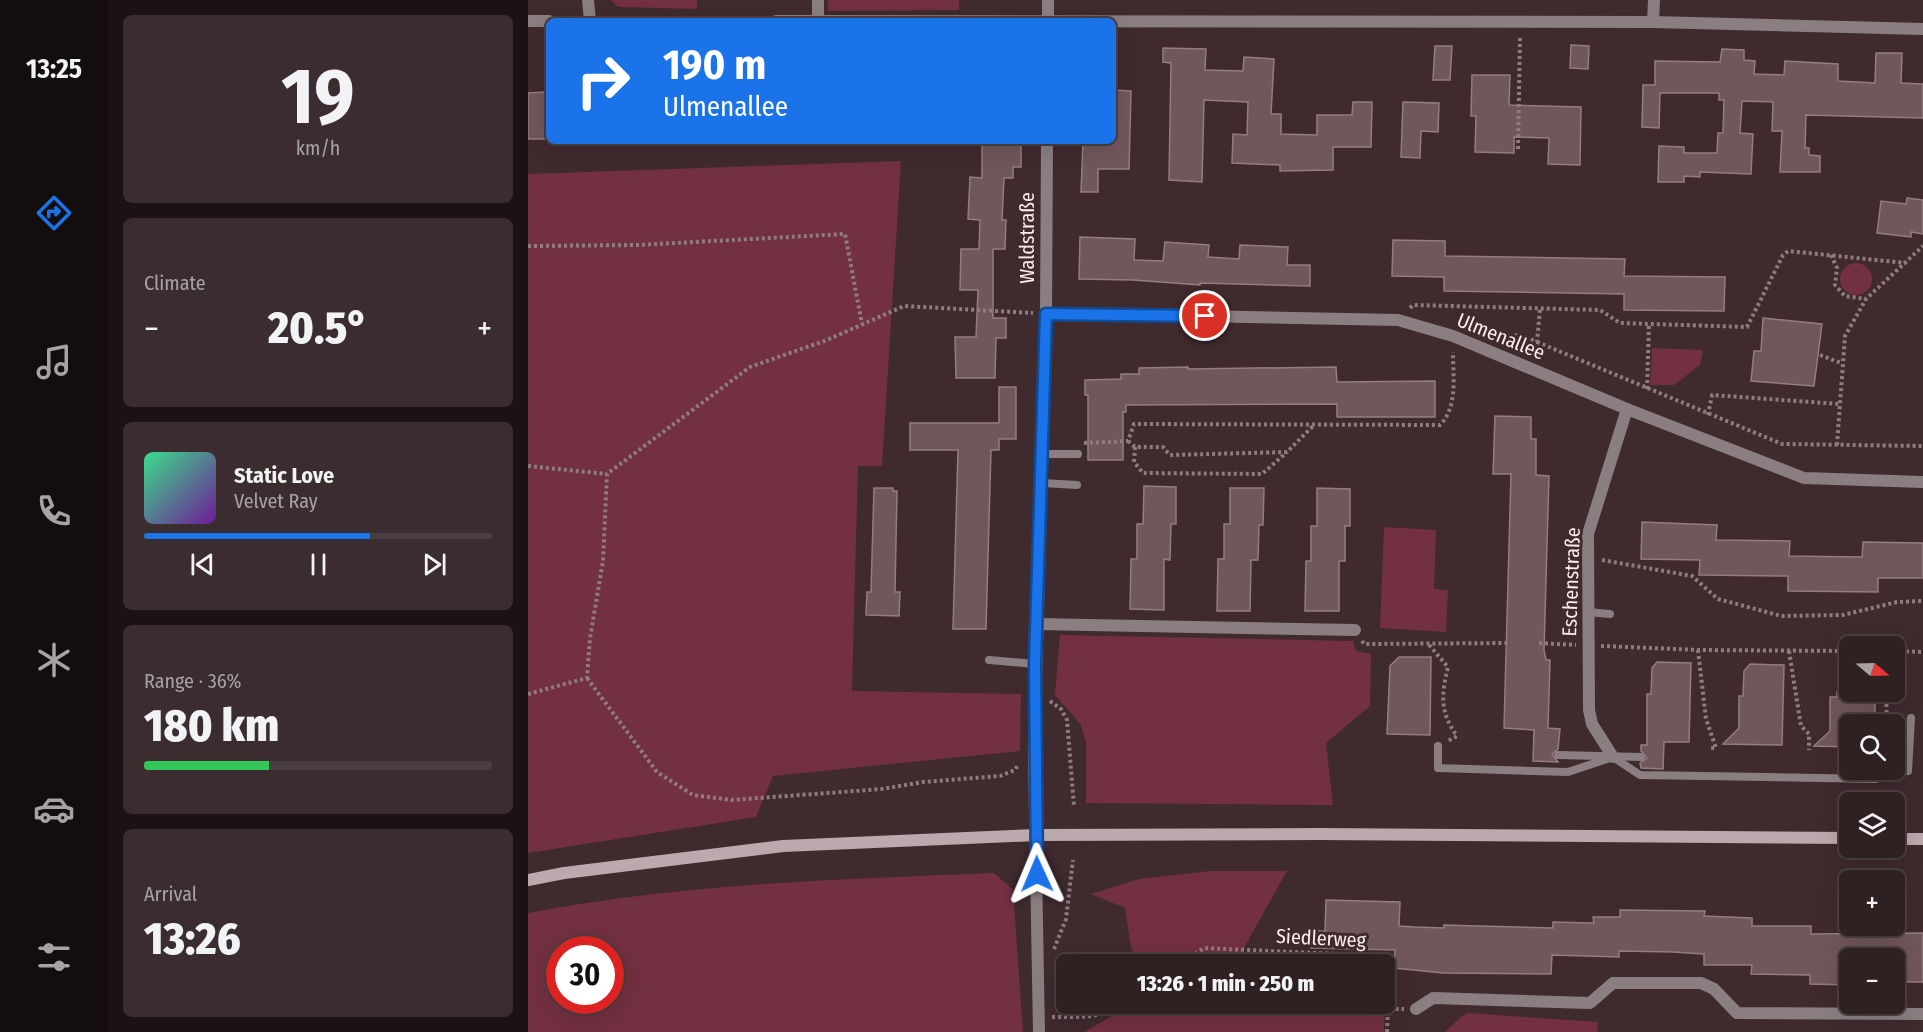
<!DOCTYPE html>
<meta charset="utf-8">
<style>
:root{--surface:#2f2022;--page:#3b2d2f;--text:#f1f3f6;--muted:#a7a3a5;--line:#4a3e40;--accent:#1a73e8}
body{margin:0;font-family:"Fira Sans Condensed",sans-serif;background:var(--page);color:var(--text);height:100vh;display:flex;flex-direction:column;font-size:22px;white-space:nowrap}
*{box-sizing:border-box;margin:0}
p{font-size:20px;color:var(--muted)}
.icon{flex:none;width:33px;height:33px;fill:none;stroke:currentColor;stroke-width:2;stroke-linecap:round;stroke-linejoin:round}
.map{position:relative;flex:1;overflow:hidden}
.side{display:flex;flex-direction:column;gap:15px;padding:15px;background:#1a1213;width:420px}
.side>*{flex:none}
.top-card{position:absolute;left:18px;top:18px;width:570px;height:126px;border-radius:9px;box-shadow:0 6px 24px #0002,0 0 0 2px var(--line);background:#1a73e8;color:#fff;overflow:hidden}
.needle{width:39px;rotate:109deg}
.buttons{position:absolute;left:1311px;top:636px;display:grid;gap:12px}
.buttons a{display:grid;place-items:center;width:66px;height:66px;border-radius:9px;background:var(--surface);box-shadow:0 6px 24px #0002,0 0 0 2px var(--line);font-size:30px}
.speed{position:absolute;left:18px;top:936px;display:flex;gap:12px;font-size:30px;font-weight:700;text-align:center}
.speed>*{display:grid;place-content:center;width:78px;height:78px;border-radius:50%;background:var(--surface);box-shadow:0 6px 24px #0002,0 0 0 2px var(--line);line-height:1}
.speed .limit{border:9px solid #d22;background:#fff;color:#111}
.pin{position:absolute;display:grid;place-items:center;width:51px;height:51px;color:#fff;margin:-26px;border:3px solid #fff;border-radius:50%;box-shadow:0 2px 6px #0007}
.me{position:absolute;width:66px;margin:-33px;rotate:359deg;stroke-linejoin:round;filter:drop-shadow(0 0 4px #0008)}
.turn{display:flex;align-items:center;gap:21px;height:126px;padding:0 18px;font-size:27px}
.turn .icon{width:78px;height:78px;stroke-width:2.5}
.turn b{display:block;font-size:42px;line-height:51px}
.big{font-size:45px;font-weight:800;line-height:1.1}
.side .widget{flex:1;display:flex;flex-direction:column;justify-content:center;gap:9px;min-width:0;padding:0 21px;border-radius:9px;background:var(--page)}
.side .dial{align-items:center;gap:0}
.dial b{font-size:78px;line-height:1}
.song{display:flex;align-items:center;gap:18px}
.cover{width:72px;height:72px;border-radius:9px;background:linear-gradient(135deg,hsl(150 70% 55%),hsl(280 70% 35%))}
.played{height:6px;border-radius:3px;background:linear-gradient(90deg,var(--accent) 65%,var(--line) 65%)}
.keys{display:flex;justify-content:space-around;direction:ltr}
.heat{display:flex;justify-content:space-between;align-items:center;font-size:33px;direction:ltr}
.charge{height:9px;border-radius:4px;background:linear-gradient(90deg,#34c759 36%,var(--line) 0)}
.trip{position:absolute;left:528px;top:954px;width:339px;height:60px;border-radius:9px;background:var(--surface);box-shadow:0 6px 24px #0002,0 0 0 2px var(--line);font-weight:800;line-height:60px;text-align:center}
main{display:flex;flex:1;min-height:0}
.dock{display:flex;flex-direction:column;width:108px;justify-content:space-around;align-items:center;background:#130d0e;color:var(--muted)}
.dock .icon{width:42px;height:42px}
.dock .selected{color:var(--accent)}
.dock b{font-size:27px;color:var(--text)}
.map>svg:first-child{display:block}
</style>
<main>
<nav class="dock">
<b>13:25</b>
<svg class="icon selected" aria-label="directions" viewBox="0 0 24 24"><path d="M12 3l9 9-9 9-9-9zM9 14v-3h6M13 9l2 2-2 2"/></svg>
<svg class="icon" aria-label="music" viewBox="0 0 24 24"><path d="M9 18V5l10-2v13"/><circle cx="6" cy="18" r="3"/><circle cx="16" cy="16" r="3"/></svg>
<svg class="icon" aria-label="phone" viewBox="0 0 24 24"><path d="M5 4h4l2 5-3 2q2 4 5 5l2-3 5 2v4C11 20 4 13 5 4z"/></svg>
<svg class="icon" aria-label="climate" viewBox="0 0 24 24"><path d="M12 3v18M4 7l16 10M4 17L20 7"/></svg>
<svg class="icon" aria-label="car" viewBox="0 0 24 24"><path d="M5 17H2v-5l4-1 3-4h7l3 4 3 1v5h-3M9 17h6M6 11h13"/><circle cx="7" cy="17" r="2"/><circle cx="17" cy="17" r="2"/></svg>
<svg class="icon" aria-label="filters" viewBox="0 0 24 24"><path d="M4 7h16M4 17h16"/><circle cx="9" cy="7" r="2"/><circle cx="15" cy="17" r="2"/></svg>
</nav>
<section class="side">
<div class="widget dial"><b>19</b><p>km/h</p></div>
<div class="widget"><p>Climate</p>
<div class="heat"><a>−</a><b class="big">20.5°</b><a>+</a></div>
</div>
<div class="widget">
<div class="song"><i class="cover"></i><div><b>Static Love</b><p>Velvet Ray</p></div></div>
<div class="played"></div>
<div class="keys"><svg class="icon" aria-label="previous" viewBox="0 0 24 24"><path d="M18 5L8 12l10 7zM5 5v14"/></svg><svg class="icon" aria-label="pause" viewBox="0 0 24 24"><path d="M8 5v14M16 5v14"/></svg><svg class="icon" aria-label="next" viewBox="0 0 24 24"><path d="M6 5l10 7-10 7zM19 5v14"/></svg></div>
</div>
<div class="widget"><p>Range · 36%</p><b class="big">180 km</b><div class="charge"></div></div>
<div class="widget"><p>Arrival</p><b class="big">13:26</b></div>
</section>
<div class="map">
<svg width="1395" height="1032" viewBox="0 0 1395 1032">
<rect width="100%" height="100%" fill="#3f2a2e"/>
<g fill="#723041" fill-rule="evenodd">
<polygon points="83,0 169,0 169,9 90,7"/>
<polygon points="300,0 431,0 431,10 300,11"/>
<polygon points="373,161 354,466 330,466 324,691 493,694 492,751 245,776 228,817 0,853 0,174"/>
<circle cx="1328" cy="279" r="16"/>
<polygon points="1124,348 1175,350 1172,365 1146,385 1122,385"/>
<polygon points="856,527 908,530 906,589 920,590 918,632 852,628"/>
<polygon points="532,635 825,641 828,651 843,654 842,706 798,743 805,805 558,803 558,743 553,725 527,695"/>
<polygon points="682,871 759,871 712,955 849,959 855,964 613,964 603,948 597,908 563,894 611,879"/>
<path d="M466 873 485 890 495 1032H0V913C153 884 310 879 466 873ZM32 950H82V1000H32Z"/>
<polygon points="857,965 858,967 856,1032 556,1032 605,1004 856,1004"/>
<polygon points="940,1013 1070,1022 1069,1032 917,1032 933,1017"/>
</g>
<g fill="#70575c" stroke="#967c80" stroke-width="1.5">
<polygon points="1043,45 1061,46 1060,69 1042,68"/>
<polygon points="907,46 924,46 922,80 905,80"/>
<polygon points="635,48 678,49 677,70 715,71 716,57 746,59 743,114 753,114 753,134 789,135 789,115 824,115 825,102 844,102 843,147 805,147 805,170 752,171 752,165 704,163 705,134 719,135 720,102 676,100 674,182 641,180 643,63 635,62"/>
<polygon points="1194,49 1216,50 1216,60 1227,61 1226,74 1256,75 1257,61 1310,64 1310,81 1347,83 1348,53 1374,53 1373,83 1395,84 1395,118 1278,115 1277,148 1281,148 1281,155 1292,156 1292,172 1252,172 1254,131 1244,131 1245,102 1214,101 1212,133 1225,134 1223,174 1172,172 1172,177 1156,176 1156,182 1130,182 1131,146 1156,147 1156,153 1189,153 1190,133 1195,133 1196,100 1191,100 1191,93 1132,93 1131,128 1114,127 1115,85 1127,85 1127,61 1192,62"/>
<polygon points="944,75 982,75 981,105 1053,107 1052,165 1020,164 1021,138 986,137 986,153 947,152 948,116 943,116"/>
<polygon points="585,90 603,91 601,169 570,169 570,192 553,192 555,141 585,141"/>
<polygon points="18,92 18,139 0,139 0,93"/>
<polygon points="875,102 911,103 910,132 893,131 892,158 873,157"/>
<polygon points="454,141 493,141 493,167 485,167 485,178 476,178 474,220 478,220 477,249 465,249 465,318 478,318 478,338 468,338 467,378 428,378 427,337 448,337 450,290 432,290 433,249 451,249 452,220 440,219 442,177 454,178"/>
<polygon points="1379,198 1395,200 1395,234 1383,232 1383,237 1349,233 1353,201 1378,204"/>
<polygon points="552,237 607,239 606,260 635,261 637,242 681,245 680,257 711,259 712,245 760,247 759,265 782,265 782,286 672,283 672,285 605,280 551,279"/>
<polygon points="865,240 917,241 917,256 1097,259 1096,276 1197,277 1196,311 1096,310 1096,294 916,291 916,277 864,276"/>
<polygon points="1235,318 1294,324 1286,386 1223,381 1226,351 1233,351"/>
<polygon points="660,367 660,369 808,367 809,382 907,381 907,417 809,417 809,404 598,405 598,412 595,412 595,460 560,460 560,395 557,395 557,380 593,379 593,374 611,374 611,368"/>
<polygon points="471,387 488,387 488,439 471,439 471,450 463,450 458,629 425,629 430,450 382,450 382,423 471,423"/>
<polygon points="967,416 1003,417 1003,439 1008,439 1008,475 1021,476 1016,650 1018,660 1022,660 1020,728 1032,729 1030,749 1024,754 1030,762 1005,761 1006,730 976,728 983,474 965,474"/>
<polygon points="616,486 648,487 648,524 643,524 642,560 636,559 636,610 602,609 603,559 609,559 609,524 615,524"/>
<polygon points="346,488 365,488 365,491 369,491 367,592 372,592 371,616 338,615 339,592 343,592"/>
<polygon points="702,488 736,488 735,525 731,525 730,560 723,560 722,611 689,611 690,559 696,559 696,524 702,524"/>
<polygon points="789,488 822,489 822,526 817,526 817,561 811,561 811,611 777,611 778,561 783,561 783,526 789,526"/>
<polygon points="1114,522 1189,525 1188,540 1262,541 1261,556 1334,557 1335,542 1395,543 1395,578 1350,578 1350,592 1260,591 1260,576 1171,575 1172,560 1113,559"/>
<polygon points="871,657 903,657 902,735 859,734 862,666"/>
<polygon points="1129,662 1163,663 1161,742 1136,742 1135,769 1113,768 1112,763 1119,758 1113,751 1113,745 1119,745 1119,694 1123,694 1124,668"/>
<polygon points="1222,664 1256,665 1254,745 1195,744 1211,728 1211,696 1215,696 1216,671"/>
<polygon points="1309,692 1347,692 1347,724 1322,724 1322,747 1286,746 1302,731 1302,697 1309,697"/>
<polygon points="798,900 872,902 871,926 887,927 916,928 916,925 1025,928 1025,922 1066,923 1065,917 1092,917 1092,910 1177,911 1176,916 1224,918 1224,926 1283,926 1283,934 1395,933 1395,982 1366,982 1366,958 1322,958 1322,985 1282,984 1282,975 1223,974 1224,965 1176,965 1176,954 1145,952 1091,951 1091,957 1024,955 1023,974 915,973 866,968 867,950 783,948 783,931 797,931"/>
</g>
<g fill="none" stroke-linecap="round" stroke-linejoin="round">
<g stroke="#8e7c7f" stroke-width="4" stroke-dasharray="3 3" stroke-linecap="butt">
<polyline points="990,149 992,36"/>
<polyline points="0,246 110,245 317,234 334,324"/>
<polyline points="1303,255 1309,268 1307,285 1317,296 1338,299"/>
<polyline points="882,308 885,305 1072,310 1092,323 1219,327 1255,255 1260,251 1378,263"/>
<polyline points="976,342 990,334 1009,342 1012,309"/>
<polyline points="1009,342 1254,444 1395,446"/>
<polyline points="1292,355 1313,363"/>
<polyline points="1119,389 1121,324"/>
<polyline points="1180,415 1184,395 1311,404"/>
<polyline points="600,441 607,447 635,447 642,455 759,452 785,426"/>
<path d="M556 443 600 441 606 424 912 425C930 407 925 376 925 352"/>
<polyline points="1309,445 1317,336 1338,299 1395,246"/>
<polyline points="607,447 606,462 615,473 734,474 758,453"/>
<polyline points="0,466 79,474"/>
<polyline points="1074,560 1164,576 1190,599 1253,616 1315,615 1369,602 1395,601"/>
<polyline points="834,641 836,644 982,643"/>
<polyline points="1011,643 1048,645"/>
<path d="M901 645 920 667C913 695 912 713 929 736L920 741"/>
<polyline points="1073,646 1170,650 1322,651"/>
<polyline points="1170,650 1178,719 1188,748 1183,748"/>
<polyline points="1261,651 1273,726 1281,734 1281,750"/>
<polyline points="1366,651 1395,652"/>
<polyline points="59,678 129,772 165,795 204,800 354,789 395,782 472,776 487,770 490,765"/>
<polyline points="1358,692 1359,724"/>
<polyline points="0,694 59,678 62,638 75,561 79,474 222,367 299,340 376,306 505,313"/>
<polyline points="522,701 533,709 539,720 546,806"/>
<polyline points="526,949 538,919 545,860"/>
<polyline points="652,964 676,948 854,956 861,965 860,1009 876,1009"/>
<path d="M524 1017C550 1017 574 1019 596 1004"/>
<polyline points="859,1032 860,1009"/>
</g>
<g stroke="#8a7e80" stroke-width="8">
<polyline points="514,454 550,454"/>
<polyline points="514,483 549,485"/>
<polyline points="1060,612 1082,614"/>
<polyline points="461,660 507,664"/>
<polyline points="910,746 910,768 1040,772 1085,757 1112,775 1348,779"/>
<polyline points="1030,755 1113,757"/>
<polyline points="1380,771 1383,718"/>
</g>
<g stroke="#8a7e80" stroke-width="12">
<polyline points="60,0 62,21"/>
<polyline points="290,0 290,21"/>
<polyline points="0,21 21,21"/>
<polyline points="248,21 1125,22 1395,29"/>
<polyline points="520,21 520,0"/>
<polyline points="1125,22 1126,0"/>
<polyline points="518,313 870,320 925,336 1099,409 1276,478 1395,482"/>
<polyline points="509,624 827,630"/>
<polyline points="1085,757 1064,724 1061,710 1060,534 1099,409"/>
<polyline points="888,1009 905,998 1062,1003 1085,983 1173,983 1186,989 1209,1013 1395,1014"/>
<polyline points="511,1032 506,758 518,313 519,141"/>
</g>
<g stroke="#bca9ad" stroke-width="12">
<polyline points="1366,839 1395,839"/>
<polyline points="0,880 36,873 255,846 508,835 791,834 1322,838"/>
</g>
</g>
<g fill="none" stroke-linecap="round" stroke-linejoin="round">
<g stroke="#114b97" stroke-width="15">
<polyline id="route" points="509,874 507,664 518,314 677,316"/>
</g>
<use href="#route" stroke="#1a73e8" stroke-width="10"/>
</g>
<g text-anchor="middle" stroke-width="6" stroke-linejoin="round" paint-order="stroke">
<g font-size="20" fill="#fceef0" stroke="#3f2a2e">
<text transform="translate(499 238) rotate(-90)" y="7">Waldstraße</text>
<text transform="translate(973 336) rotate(22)" y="7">Ulmenallee</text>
<text transform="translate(1043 582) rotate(-88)" y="7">Eschenstraße</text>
<text transform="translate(793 938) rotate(3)" y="7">Siedlerweg</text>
</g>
</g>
</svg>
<div class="buttons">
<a><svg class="needle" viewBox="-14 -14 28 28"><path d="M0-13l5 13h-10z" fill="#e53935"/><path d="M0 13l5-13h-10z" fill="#a7a3a5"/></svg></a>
<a><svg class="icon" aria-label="search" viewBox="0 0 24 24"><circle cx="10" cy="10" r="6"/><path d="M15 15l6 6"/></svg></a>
<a><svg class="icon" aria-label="layers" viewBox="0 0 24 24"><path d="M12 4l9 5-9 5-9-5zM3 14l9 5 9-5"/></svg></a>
<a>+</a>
<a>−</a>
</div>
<div class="speed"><div class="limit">30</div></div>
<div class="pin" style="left:677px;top:316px;background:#d93025"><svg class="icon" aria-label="arrive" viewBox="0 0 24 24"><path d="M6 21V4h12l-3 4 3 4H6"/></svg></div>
<svg class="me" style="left:509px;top:874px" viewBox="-20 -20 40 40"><path d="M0-17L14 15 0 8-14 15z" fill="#1a73e8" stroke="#fff" stroke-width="4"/></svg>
<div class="trip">13:26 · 1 min · 250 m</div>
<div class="top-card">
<div class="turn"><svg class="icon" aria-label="right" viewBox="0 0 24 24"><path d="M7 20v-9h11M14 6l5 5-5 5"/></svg><div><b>190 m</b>Ulmenallee</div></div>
</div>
</div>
</main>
